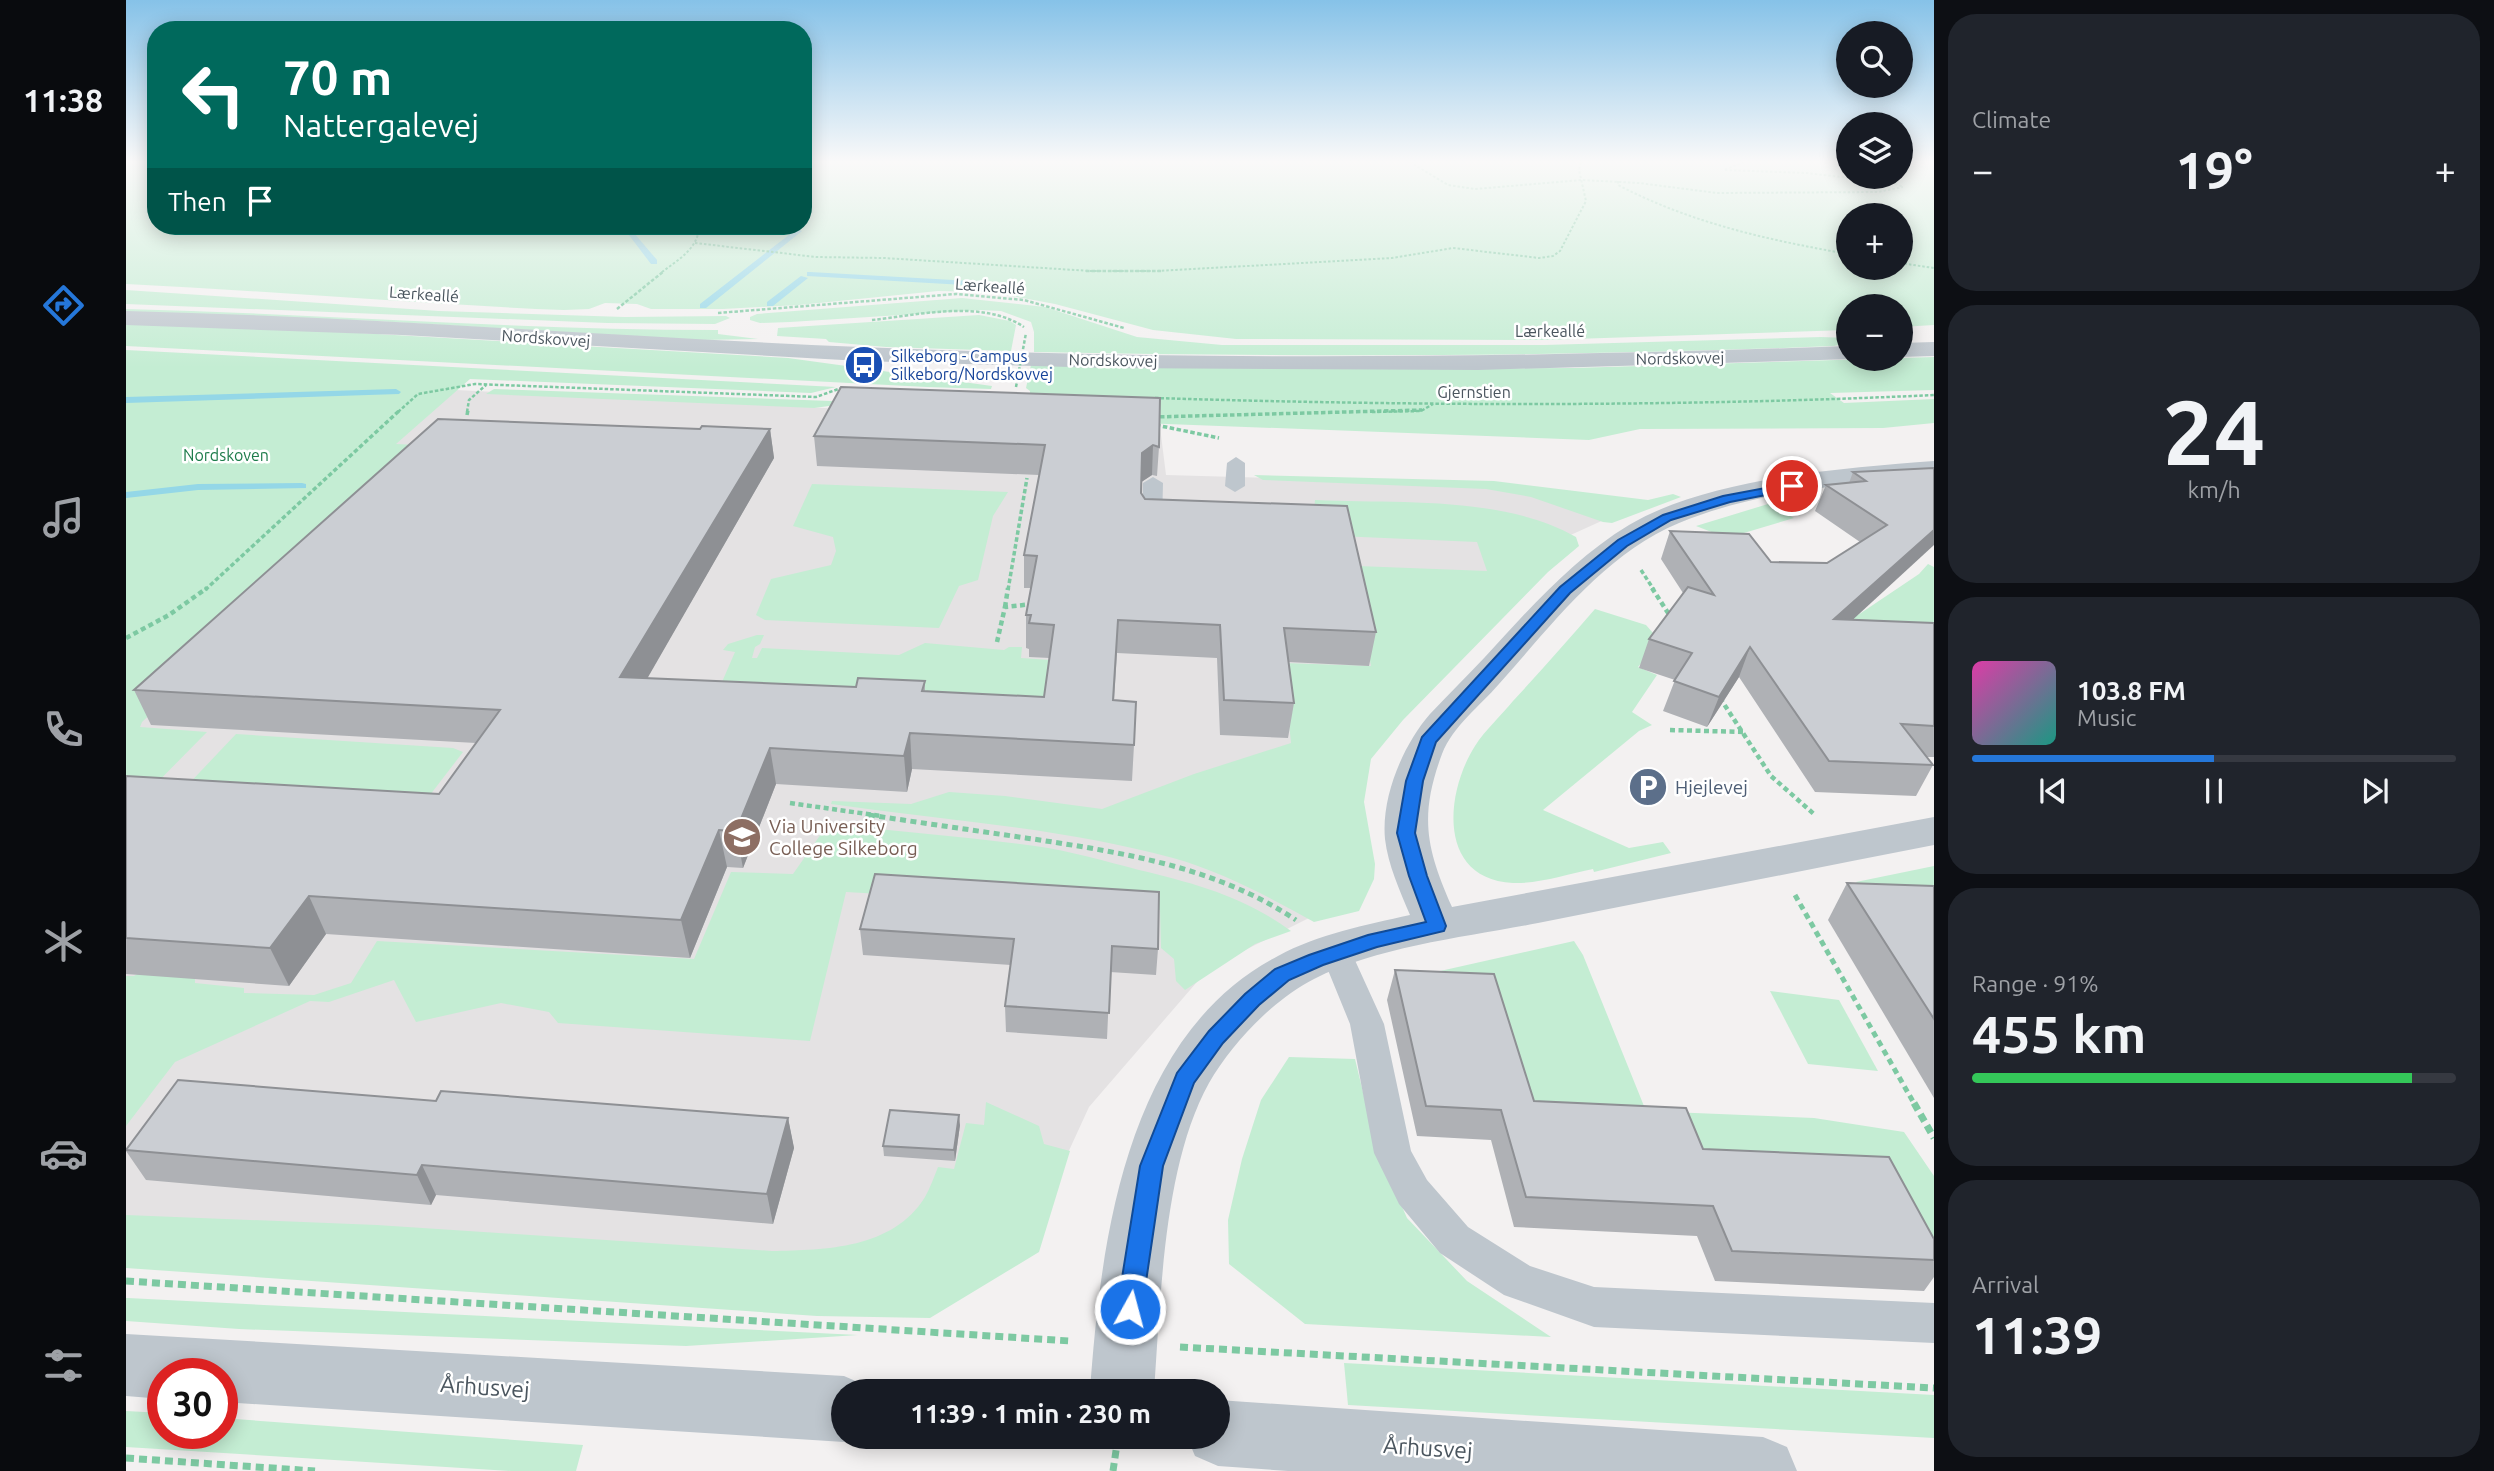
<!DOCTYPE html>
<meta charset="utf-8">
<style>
:root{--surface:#171b24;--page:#20242c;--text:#f1f3f6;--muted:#9ea1a6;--line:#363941;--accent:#2577d9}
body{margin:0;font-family:Ubuntu,sans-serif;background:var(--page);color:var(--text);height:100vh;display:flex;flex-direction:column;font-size:26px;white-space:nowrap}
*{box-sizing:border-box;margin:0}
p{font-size:23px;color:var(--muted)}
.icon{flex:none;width:38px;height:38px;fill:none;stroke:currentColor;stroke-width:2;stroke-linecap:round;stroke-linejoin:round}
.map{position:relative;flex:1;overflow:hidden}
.panel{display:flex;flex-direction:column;gap:14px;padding:14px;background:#0d0f14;width:560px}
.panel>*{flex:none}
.guide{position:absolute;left:21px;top:21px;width:665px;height:214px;border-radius:28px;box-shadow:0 4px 18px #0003;background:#00695c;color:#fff;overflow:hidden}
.tools{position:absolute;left:1710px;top:21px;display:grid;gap:14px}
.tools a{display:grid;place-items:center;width:77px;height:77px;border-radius:50%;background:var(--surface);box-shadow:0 4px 18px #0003;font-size:35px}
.speed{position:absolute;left:21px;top:1358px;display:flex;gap:14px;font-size:35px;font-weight:700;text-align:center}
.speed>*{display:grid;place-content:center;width:91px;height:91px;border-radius:50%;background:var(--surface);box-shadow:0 4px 18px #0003;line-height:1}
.speed .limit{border:10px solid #d22;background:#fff;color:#111}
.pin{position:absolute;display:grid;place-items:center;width:60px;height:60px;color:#fff;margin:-30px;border:4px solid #fff;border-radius:50%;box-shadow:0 2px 7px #0007}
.me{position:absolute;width:77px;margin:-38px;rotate:7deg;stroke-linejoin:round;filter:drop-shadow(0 0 5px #0008)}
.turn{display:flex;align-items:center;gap:24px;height:147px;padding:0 21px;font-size:32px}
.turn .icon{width:91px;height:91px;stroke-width:2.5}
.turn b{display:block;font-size:49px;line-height:60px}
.then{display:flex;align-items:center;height:66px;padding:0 21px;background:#0003;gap:14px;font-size:26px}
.big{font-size:52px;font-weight:600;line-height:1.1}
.panel .widget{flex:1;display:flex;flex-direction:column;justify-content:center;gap:10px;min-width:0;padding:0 24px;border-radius:28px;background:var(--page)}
.panel .dial{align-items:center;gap:0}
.dial b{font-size:91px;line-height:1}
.song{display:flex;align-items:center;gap:21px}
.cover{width:84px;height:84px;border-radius:10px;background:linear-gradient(135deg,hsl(320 70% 55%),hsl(170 70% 35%))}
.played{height:7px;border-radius:4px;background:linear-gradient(90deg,var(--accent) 50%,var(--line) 50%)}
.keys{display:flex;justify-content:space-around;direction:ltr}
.heat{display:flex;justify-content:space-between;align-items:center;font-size:38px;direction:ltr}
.charge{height:10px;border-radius:5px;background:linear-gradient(90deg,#34c759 91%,var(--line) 0)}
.trip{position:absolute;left:705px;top:1379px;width:399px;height:70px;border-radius:35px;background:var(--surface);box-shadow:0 4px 18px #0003;font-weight:600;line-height:70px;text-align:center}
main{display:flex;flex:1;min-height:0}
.dock{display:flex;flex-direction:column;width:126px;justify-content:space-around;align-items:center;background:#090b0e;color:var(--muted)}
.dock .icon{width:49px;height:49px}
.dock .on{color:var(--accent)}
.dock b{font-size:32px;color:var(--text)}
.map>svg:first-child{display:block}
</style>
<main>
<nav class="dock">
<b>11:38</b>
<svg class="icon on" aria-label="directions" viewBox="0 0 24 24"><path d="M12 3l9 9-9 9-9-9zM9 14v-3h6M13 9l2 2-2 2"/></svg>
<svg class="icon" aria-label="music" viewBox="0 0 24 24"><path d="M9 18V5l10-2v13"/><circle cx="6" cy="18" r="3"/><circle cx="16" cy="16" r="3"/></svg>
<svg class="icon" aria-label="phone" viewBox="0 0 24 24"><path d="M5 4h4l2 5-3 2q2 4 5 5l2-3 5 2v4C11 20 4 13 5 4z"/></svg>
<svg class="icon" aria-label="climate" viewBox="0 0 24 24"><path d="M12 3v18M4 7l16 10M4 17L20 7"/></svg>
<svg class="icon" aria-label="car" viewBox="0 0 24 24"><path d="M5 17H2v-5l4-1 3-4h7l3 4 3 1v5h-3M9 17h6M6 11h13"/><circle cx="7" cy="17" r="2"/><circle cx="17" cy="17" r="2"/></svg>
<svg class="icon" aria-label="filters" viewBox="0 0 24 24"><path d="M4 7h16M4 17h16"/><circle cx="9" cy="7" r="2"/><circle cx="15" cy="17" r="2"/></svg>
</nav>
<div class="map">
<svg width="1808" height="1471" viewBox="0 0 1808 1471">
<rect width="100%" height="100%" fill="#f3f1f1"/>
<polygon fill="#e4e2e3" points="330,390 761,411 1032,411 1040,475 1358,484 1491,514 1438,538 1236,757 1219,900 1083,968 963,1107 901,1242 725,1286 0,1240 0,646"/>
<g fill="#c4edd3" fill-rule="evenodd">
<path d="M0 162H30V226H677V162H1722V177H1774L1775 162H1808V325L1775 327 1774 306H1722V330L1417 340 1110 339 1027 330 929 304 864 292 812 291 673 305 597 309H525L511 304 479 303 463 309 438 310C292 304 146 291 0 284ZM1722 215H1774V268H1722Z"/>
<polygon points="0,290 313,311 499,317 600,316 604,318 589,324 481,323 0,304"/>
<path d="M836 298 919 307 1011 337 1096 345H1418L1695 337 1722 338V343L1708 346C1442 357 1175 357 908 352V332L905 322 875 311 854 310 664 322 634 323 624 320V317L631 314Z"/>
<path d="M0 309C198 314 395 330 592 330V334L632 339 574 340 248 321 0 312Z"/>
<polygon points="853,315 884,321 890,325 885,351 760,347 703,342 700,339 651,336 652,328"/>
<polygon points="0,323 131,327 662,358 866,386 865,389 801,387 0,346"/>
<polygon points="0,350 710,387 685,393 344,379 270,444 309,446 16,722 14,727 81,732 7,807 0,806"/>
<polygon points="1808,357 1808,390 1704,393 1718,403 1808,399 1808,423 1757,428 1514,429 1463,440 727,412 732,402 688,408 360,394 368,389 733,402 904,395 904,391 900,388 905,365 1268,369 1448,368"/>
<polygon points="1128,475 1368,481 1522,500 1547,494 1555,497 1486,523 1477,522 1405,497 1360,489 1137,480"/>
<polygon points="686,484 882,492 867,516 852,580 833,586 813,628 639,620 630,615 645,579 705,565 710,551 707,537 667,526"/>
<path d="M1189 500C1273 504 1375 495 1450 537L1453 546 1422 572 1277 720 1245 759 1238 802 1249 864 1248 879 1233 911 1188 922C1143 897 1097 872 1047 858 936 828 818 820 705 804L706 801 785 804 823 792 879 796 976 809 1068 774 1165 743 1157 663 1245 666 1237 623 1206 565 1361 571 1351 542 1166 534 1188 511Z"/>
<polygon points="1642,504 1668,518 1601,538 1570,526"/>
<polygon points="1802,564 1808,567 1808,651 1657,612 1732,615 1793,574"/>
<path d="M1469 609 1520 625 1534 641 1512 667 1531 675 1506 712 1526 725 1513 731 1417 810 1503 848 1537 842 1545 853 1468 872 1467 869C1442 874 1412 884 1387 883 1311 879 1319 793 1349 746 1359 730 1375 716 1387 701 1415 671 1442 640 1469 609Z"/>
<polygon points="631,635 638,635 634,644 629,647 626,658 631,658 636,648 773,655 799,643 878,650 883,647 896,647 895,658 924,660 916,730 586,705 609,652 597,650 602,644"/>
<polygon points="110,734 327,748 337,752 291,812 38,810"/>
<path d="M702 824C771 831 841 837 909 846 944 851 979 861 1013 870 1068 883 1119 897 1165 931L1129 944 1059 990 1050 981 1048 959 1035 948 1034 910 720 892 684 1041 432 1023 423 1012 375 1003 290 1022 268 980 203 1002 184 1001 49 1062 0 1126V976H8L15 972 69 976V983L118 988V993L188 995 225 983 251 941 568 959 605 872 667 874Z"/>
<polygon points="1808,866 1808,942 1743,898 1730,882"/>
<polygon points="1448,941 1457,955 1520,1111 1688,1118 1778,1132 1808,1176 1808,1254 1400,1122 1274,980"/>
<polygon points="1644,991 1713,1000 1752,1071 1682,1064"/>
<polygon points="1163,1057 1229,1059 1251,1150 1281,1218 1341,1281 1425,1337 1179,1324 1103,1264 1102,1220 1116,1159 1135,1100"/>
<path d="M860 1102 913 1126 918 1144 944 1151 913 1252 804 1318 691 1316 0 1268V1215L251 1225 646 1251C699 1250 767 1249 799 1197 804 1188 808 1177 812 1167L828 1169 840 1123 858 1125Z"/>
<polygon points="0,1298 2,1298 732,1335 560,1346 113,1329 0,1321"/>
<polygon points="1218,1363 1808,1395 1808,1438 1222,1405"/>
<polygon points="0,1411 37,1413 37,1433 96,1433 96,1418 457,1445 450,1471 385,1471 0,1447"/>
</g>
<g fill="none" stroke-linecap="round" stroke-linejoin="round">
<g fill="#94d7e7" fill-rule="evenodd">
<polygon points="496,226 502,226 531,260 531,264 525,264"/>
<polygon points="657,226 665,226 676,231 580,308 574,308 574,304 668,231"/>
<polygon points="684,272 863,282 867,284 856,292 852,290 856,286 681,276 681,272"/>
<polygon points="675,276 682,278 647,306 641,306 641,302"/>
<polygon points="270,389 275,392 273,394 0,403 0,397"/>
<polygon points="176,483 180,484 180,488 72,490 0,498 0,492 72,484"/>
</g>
<g stroke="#7dc9a2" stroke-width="2" stroke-dasharray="2.5 2" stroke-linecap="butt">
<polyline points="1284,162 1322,185 1349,189 1456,180 1513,183 1591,193 1752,192 1777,187"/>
<polyline points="1618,162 1598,170 1681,173 1768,183 1777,187"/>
<path d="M1492 181V185C1565 223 1642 240 1722 254"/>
<polyline points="569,243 690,257 758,258 965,271 1031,271 1266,258 1327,248 1413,258 1427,256 1434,251 1460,201 1453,170 1455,162"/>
<polyline points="1774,263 1808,268"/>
<path d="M536 272C552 260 573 248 573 226"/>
</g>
<g stroke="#7dc9a2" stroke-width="2.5" stroke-dasharray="3.5 2" stroke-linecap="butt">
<polyline points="960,271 1036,271"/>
<polyline points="491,309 538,271"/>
<polyline points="592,313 830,294 898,300 998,328"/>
<path d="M746 320C793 315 856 299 898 327"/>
<path d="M1029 398C1289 406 1548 407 1808 395"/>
<polyline points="272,412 292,394 349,384 690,397 718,387"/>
<polyline points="341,412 343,400 360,385"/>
<polyline points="1246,412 1295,411 1307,404"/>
</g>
<g stroke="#7dc9a2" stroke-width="3.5" stroke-dasharray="4.5 2.5" stroke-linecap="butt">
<polyline points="341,415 342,410"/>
<polyline points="1027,417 1296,410"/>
<polyline points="1030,425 1093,438"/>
<polyline points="1515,570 1528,590"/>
<polyline points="79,590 274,410"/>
<polyline points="882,590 901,478"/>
</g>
<g stroke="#7dc9a2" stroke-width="4.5" stroke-dasharray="5 3.5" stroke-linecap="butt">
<polyline points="1526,588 1544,616"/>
<polyline points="879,607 882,588"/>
<polyline points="0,638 43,615 81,588"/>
<polyline points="871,642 879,607 907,604"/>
<polyline points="1594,698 1645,776 1689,815"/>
<polyline points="1544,730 1619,732"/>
<polyline points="664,803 755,816"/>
</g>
<g stroke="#7dc9a2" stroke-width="5" stroke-dasharray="6 4.5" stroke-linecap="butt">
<path d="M743 815C797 823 852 831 907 839 999 853 1090 867 1170 920"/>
<polyline points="1669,895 1789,1105"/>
</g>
<g stroke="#7dc9a2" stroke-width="7" stroke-dasharray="8 5" stroke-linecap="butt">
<polyline points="1788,1103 1808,1138"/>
<polyline points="0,1281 944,1341"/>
<polyline points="1054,1347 1808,1388"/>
<polyline points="0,1458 189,1471"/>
<polyline points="987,1471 992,1437"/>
</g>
<g fill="#bec6cd" fill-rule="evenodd">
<polygon points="1110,457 1119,463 1119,486 1109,492 1099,486 1101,463"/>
<polygon points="1027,477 1037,483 1036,524 1033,528 1019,528 1016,524 1017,483"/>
<polygon points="1211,941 1222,945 1258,1024 1285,1151 1301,1180 1342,1227 1404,1266 1468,1287 1808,1303 1808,1343 1468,1327 1378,1295 1314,1253 1273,1204 1248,1153 1224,1024 1195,953 1200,945"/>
</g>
<path fill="#bec6cd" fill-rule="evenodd" d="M1808 461V477C1723 484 1633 490 1553 523 1477 555 1426 625 1373 684 1354 706 1327 726 1316 754 1293 816 1300 848 1326 907L1808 817V845C1676 871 1544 897 1412 923 1341 937 1253 946 1188 979 1147 1000 1106 1043 1083 1083 1037 1166 1035 1298 1028 1391H964C975 1239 1000 1035 1152 956 1192 934 1240 925 1284 915 1274 891 1262 865 1259 839 1255 797 1277 745 1304 714 1322 695 1341 676 1359 657 1403 609 1447 559 1503 525 1582 478 1717 468 1808 461Z"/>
<g fill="#bec6cd" fill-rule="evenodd">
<path d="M0 311C245 317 490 337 735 347 1064 361 1393 358 1722 346V359H1727L1352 370 982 368 735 361 276 335 0 325Z"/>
<polygon points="1808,342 1808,356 1774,357 1774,343"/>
<polygon points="0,1334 718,1376 741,1386 743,1391 718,1391 718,1437 730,1437 718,1442 96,1402 96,1374 37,1374 37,1399 0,1396"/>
<polygon points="1092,1400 1637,1437 1661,1447 1671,1471 1162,1471 1092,1466 1069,1456 1061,1437 1092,1437"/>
</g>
<polyline stroke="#7dc9a2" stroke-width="2.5" stroke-dasharray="3.5 2" stroke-linecap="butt" points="890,387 900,333"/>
</g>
<g fill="#afb1b5">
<polygon points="715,387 1033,447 1031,476 1026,475 1015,482 1015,493 1019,499 1250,632 1243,666 1162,662 1168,703 1162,738 1094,735 1091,658 991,653 988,701 1008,745 1006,781 786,769 781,792 650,784 617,868 601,867 564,958 200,934 163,986 0,974 0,776 313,794 350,743 25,725 8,690 574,429 644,429 648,458 521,678 730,687 799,681 799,691 918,697 924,658 903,657 903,649 900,648 900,615 905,588 898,588 898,555 913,475 691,466 688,436"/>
<polygon points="1808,468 1727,620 1808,623 1808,757 1800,757 1807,765 1790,796 1689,792 1613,677 1581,727 1537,711 1549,680 1513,668 1523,639 1557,593 1535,559 1544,531 1645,562 1701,563 1734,542 1689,511 1700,485 1723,483 1727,472"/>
<polygon points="1721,883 1808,886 1808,1098 1702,920"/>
<polygon points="734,929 1032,949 1030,975 984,972 981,1039 880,1032 879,1006 885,965 737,955"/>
<polygon points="1269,970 1408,1101 1808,1239 1808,1277 1798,1291 1589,1281 1571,1236 1388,1227 1365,1140 1291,1136 1261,1000"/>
<polygon points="662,1118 668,1148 647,1224 310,1195 305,1205 20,1180 0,1151 0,1150"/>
<polygon points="834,1125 829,1161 758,1156 757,1146"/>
</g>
<g fill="#8e9094">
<polygon points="644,429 648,458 502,712 494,677"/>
<polygon points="1027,445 1026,475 1014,483 1016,453"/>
<polygon points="1808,530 1808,545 1696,648 1708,619"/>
<polygon points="1624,647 1613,677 1581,727 1593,697"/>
<polygon points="784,733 786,769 781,792 778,756"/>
<polygon points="644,748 650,784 617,868 610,831"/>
<polygon points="593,830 601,867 564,958 555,920"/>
<polygon points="183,896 200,934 163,986 144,948"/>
<polygon points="833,1115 834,1125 829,1161 828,1150"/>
<polygon points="662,1118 668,1148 647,1224 641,1194"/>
<polygon points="296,1165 310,1195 305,1205 291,1175"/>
</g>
<g fill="#cbced3" stroke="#8e9094" stroke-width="2">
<polygon points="715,387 1034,398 1033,447 1027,445 1016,453 1015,493 1019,499 1221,506 1250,632 1158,628 1168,703 1098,700 1094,625 992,620 987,700 1010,702 1008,745 784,733 778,756 644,748 610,831 593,830 555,920 183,896 144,948 0,938 0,776 313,794 374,710 8,690 312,419 574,429 576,426 644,429 494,677 730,687 732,678 799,681 796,691 918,697 928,625 903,623 905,615 900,615 911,556 898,555 919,445 688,436"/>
<polygon points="1808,468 1808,530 1708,619 1808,623 1808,726 1775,724 1807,765 1703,761 1624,647 1593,697 1548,681 1566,653 1523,639 1562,587 1588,595 1544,531 1623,534 1645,562 1701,563 1761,525 1700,485 1740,481 1727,472"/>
<polygon points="749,874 1033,892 1032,949 986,946 983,1013 879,1006 888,939 734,929"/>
<polygon points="1721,883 1808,886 1808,1019"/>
<polygon points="1269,970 1368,974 1408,1101 1560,1108 1577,1149 1763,1157 1808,1239 1808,1260 1606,1251 1587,1206 1400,1197 1375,1110 1300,1106"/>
<polygon points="52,1080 310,1101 315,1091 662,1118 641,1194 296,1165 291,1175 0,1150"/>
<polygon points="764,1110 833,1115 828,1150 757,1146"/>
</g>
<linearGradient id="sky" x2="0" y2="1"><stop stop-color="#86c2e8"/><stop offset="0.44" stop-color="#faf9f9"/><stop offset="1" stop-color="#faf9f9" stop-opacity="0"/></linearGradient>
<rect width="1808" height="368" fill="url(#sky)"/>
<polygon fill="#1a73e8" stroke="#114b97" stroke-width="2" points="1666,483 1672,486 1671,489 1604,502 1545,520 1501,546 1444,593 1310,742 1297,781 1289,833 1301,876 1320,926 1318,931 1251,947 1197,965 1163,980 1133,1005 1097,1043 1068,1083 1037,1166 1016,1309 1013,1318 1004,1321 995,1318 991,1309 1014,1166 1051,1073 1083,1031 1119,994 1149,969 1183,955 1242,935 1300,922 1283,876 1271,833 1280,781 1296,737 1434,587 1492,540 1537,515 1597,496"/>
<defs>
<g id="bus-disc" transform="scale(2.0125)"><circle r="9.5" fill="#1a4fb4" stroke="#fff"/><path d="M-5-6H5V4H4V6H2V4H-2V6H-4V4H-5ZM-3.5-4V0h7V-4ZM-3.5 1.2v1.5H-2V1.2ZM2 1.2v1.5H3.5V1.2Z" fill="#fff"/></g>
<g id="parking-disc" transform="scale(2.0125)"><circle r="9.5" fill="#5c6f8a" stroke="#fff"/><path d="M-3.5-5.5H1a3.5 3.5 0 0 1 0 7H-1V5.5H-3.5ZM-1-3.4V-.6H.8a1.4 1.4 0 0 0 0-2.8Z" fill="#fff"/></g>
<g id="university-disc" transform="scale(2.0125)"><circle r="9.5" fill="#8d6e63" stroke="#fff"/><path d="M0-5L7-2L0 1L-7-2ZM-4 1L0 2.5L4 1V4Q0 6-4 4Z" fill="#fff"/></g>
</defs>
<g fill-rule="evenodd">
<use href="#bus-disc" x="738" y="365"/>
<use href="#parking-disc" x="1522" y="787"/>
<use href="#university-disc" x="616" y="837"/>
</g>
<g text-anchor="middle" stroke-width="5" stroke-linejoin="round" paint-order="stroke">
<g font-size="16" fill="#4a555e" stroke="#fff">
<text transform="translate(864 286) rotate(4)" y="6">Lærkeallé</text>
<text transform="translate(298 294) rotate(4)" y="6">Lærkeallé</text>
<text x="1424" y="337">Lærkeallé</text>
<text transform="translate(420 338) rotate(4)" y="6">Nordskovvej</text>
<text transform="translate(1554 358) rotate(-1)" y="6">Nordskovvej</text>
<text transform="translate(987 360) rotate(1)" y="6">Nordskovvej</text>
<text x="1348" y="398">Gjernstien</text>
</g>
<g font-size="16" fill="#164399" stroke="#fff" text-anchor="start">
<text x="765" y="362">Silkeborg - Campus<tspan x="765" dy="18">Silkeborg/Nordskovvej</tspan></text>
</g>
<g font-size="16" fill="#1e7c4b" stroke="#fff">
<text x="100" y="461">Nordskoven</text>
</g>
<g font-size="19" fill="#4e5e75" stroke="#fff" text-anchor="start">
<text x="1549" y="794">Hjejlevej</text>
</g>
<g font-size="19" fill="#785e54" stroke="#fff" text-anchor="start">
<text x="643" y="833">Via University<tspan x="643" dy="22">College Silkeborg</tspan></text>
</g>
<g font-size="23" fill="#4a555e" stroke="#fff">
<text transform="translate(359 1387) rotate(4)" y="8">Århusvej</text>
<text transform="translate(1302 1448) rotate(4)" y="8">Århusvej</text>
</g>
</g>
</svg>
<div class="tools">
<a><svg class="icon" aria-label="search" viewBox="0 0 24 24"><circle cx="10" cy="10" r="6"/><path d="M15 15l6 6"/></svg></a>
<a><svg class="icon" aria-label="layers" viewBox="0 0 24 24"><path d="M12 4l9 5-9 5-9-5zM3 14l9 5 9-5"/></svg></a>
<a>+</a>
<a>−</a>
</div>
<div class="speed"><div class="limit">30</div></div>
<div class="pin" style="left:1666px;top:486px;background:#d93025"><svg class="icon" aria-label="arrive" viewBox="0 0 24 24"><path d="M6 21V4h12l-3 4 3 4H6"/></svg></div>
<svg class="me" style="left:1004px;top:1309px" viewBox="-20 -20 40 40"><circle r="17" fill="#1a73e8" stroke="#fff" stroke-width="3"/><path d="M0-11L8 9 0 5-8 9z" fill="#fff"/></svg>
<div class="trip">11:39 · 1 min · 230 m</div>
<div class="guide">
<div class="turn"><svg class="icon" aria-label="left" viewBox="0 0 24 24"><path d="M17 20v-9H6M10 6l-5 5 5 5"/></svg><div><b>70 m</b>Nattergalevej</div></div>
<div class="then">Then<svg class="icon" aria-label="arrive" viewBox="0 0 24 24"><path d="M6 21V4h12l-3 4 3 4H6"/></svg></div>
</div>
</div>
<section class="panel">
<div class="widget"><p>Climate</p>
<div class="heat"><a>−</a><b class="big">19°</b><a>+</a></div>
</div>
<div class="widget dial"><b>24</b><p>km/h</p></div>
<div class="widget">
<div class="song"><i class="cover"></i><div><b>103.8 FM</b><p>Music</p></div></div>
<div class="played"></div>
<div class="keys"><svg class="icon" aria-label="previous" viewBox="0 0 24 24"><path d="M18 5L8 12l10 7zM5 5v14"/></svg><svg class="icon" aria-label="pause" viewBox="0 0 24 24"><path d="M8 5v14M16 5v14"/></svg><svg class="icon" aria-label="next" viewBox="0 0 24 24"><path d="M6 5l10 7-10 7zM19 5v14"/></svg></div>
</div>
<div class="widget"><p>Range · 91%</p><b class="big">455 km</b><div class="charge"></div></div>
<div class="widget"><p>Arrival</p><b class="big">11:39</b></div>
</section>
</main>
